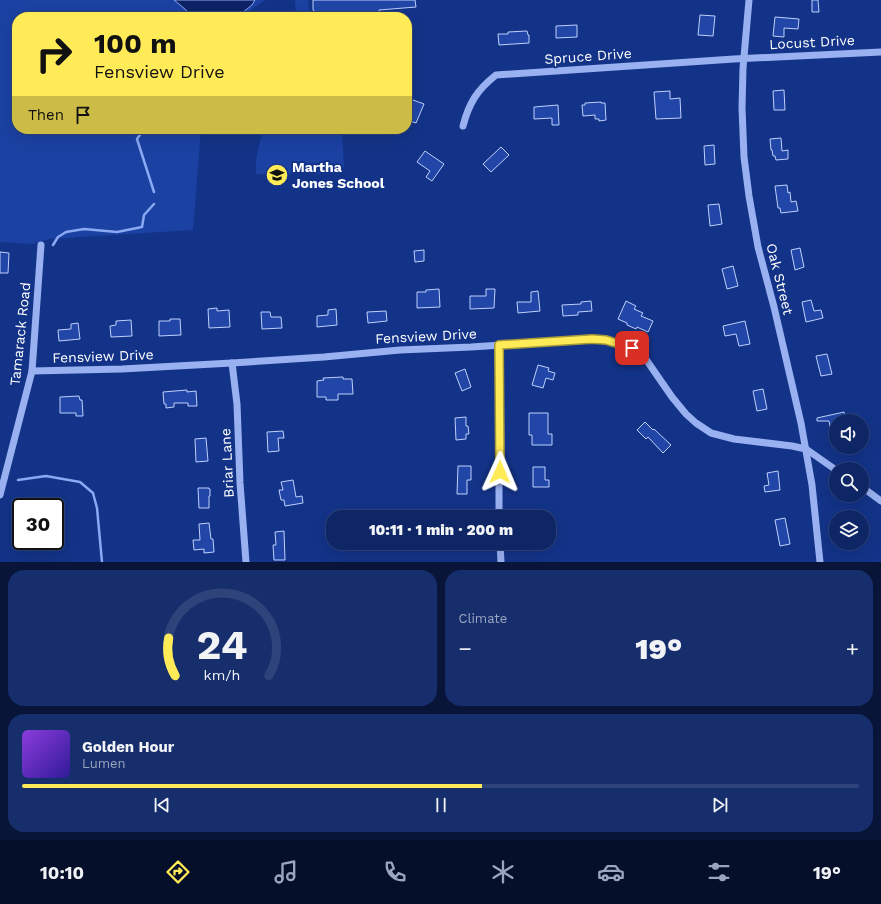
<!DOCTYPE html>
<meta charset="utf-8">
<style>
:root{--surface:#0e2666;--page:#172e6c;--text:#f1f3f6;--muted:#9ba5bf;--line:#2e437a;--accent:#ffeb58}
body{margin:0;font-family:"Work Sans",sans-serif;background:var(--page);color:var(--text);height:100vh;display:flex;flex-direction:column;font-size:15px;white-space:nowrap}
*{box-sizing:border-box;margin:0}
p{font-size:13px;color:var(--muted)}
.icon{flex:none;width:22px;height:22px;fill:none;stroke:currentColor;stroke-width:2;stroke-linecap:round;stroke-linejoin:round}
.map{position:relative;height:562px;overflow:hidden}
.details{display:flex;flex-direction:column;gap:8px;padding:8px;background:#081538;flex:1}
.details>*{flex:none}
.guide{position:absolute;left:12px;top:12px;width:400px;height:122px;border-radius:16px;box-shadow:0 4px 16px #0002,0 0 0 1px var(--line);background:#ffeb58;color:#111;overflow:hidden}
.buttons{position:absolute;left:829px;top:414px;display:grid;gap:8px}
.buttons a{display:grid;place-items:center;width:40px;height:40px;border-radius:50%;background:var(--surface);box-shadow:0 4px 16px #0002,0 0 0 1px var(--line);font-size:20px}
.speed{position:absolute;left:12px;top:498px;display:flex;gap:8px;font-size:20px;font-weight:700;text-align:center}
.speed>*{display:grid;place-content:center;width:52px;height:52px;border-radius:50%;background:var(--surface);box-shadow:0 4px 16px #0002,0 0 0 1px var(--line);line-height:1}
.speed .limit{border:2px solid #111;border-radius:6px;background:#fff;color:#111}
.pin{position:absolute;display:grid;place-items:center;width:34px;height:34px;color:#fff;margin:-17px;border-radius:8px;box-shadow:0 2px 6px #0006}
.me{position:absolute;width:44px;margin:-22px;rotate:1deg;stroke-linejoin:round;filter:drop-shadow(0 0 3px #0008)}
.turn{display:flex;align-items:center;gap:14px;height:84px;padding:0 16px;font-size:18px}
.turn .icon{width:52px;height:52px;stroke-width:2.5}
.turn b{display:block;font-size:28px;line-height:34px}
.then{display:flex;align-items:center;height:38px;padding:0 16px;background:#0003;gap:8px;font-size:15px}
.big{font-size:30px;font-weight:800;line-height:1.1}
.details .card{flex:1;display:flex;flex-direction:column;justify-content:center;gap:6px;min-width:0;padding:0 14px;border-radius:16px;background:var(--page)}
.details .dial{align-items:center;gap:0}
.dial svg{height:104px;overflow:visible;fill:none;stroke:var(--line);stroke-width:7;stroke-linecap:round;text-anchor:middle}
.dial text{fill:var(--text);stroke:none}
.song{display:flex;align-items:center;gap:12px}
.cover{width:48px;height:48px;border-radius:6px;background:linear-gradient(135deg,hsl(270 70% 55%),hsl(250 70% 35%))}
.played{height:4px;border-radius:2px;background:linear-gradient(90deg,var(--accent) 55%,var(--line) 55%)}
.keys{display:flex;justify-content:space-around;direction:ltr}
.heat{display:flex;justify-content:space-between;align-items:center;font-size:22px;direction:ltr}
.details .tiles{flex:1;display:grid;gap:8px;grid-template-columns:1fr 1fr}
.card:last-child{grid-column:span 2}
.trip{position:absolute;left:326px;top:510px;width:230px;height:40px;border-radius:16px;background:var(--surface);box-shadow:0 4px 16px #0002,0 0 0 1px var(--line);font-weight:800;line-height:40px;text-align:center}
.dock{display:flex;height:64px;justify-content:space-around;align-items:center;background:#060f29;color:var(--muted)}
.dock .icon{width:28px;height:28px}
.dock .selected{color:var(--accent)}
.dock b{font-size:18px;color:var(--text)}
.map>svg:first-child{display:block}
</style>
<div class="map">
<svg width="881" height="562" viewBox="0 0 881 562">
<rect width="100%" height="100%" fill="#133388"/>
<g fill="#1b41a2">
<polygon points="0,0 265,0 241,17 17,17 17,129 201,129 193,230 49,239 32,244 0,242"/>
<polygon points="295,0 308,0 309,11 306,12 307,17 290,17 290,15 296,14"/>
<path d="M265 129H342L344 167 339 174H256C255 159 258 143 265 129Z"/>
</g>
<polygon fill="#0c2365" stroke="#8ba9f3" points="174,0 255,0 252,5 237,17 190,17 186,10"/>
<g fill="none" stroke-linecap="round" stroke-linejoin="round">
<g stroke="#8ba9f3" stroke-width="2.5">
<polyline points="144,129 137,139 154,192"/>
<polyline points="53,245 58,237 66,232 84,229 117,232 142,227 144,215 154,204"/>
<polyline points="18,480 46,476 80,482 93,493 97,508 102,562"/>
</g>
</g>
<g fill="#2146a7" stroke="#bfd0fb">
<polygon points="313,0 415,0 416,7 379,10 379,17 317,17 317,13 313,10"/>
<polygon points="812,0 818,0 819,12 812,12"/>
<polygon points="700,15 715,16 713,36 698,35"/>
<polygon points="775,17 799,19 798,29 784,28 784,37 773,36"/>
<polygon points="577,25 577,37 556,38 556,26"/>
<polygon points="527,31 528,35 529,35 529,43 499,45 498,34 508,34 508,32"/>
<polygon points="784,90 785,110 774,110 773,91"/>
<polygon points="670,91 670,99 680,98 681,118 656,119 654,92"/>
<polygon points="413,100 424,104 416,123 407,120 407,113"/>
<polygon points="601,102 601,103 605,103 606,120 599,121 599,119 595,119 595,115 583,116 582,105 585,105 585,103"/>
<polygon points="558,105 559,125 552,125 552,118 534,119 534,107"/>
<polygon points="781,138 782,151 788,150 788,159 776,160 775,156 773,156 772,150 771,150 770,139"/>
<polygon points="714,145 715,164 705,165 704,146"/>
<polygon points="501,147 509,155 491,172 483,164"/>
<polygon points="425,151 444,164 432,181 426,177 430,171 417,162"/>
<polygon points="787,185 788,193 790,192 791,202 796,201 798,211 781,213 780,208 778,208 775,186"/>
<polygon points="719,204 722,224 710,226 708,205"/>
<polygon points="800,248 804,267 795,270 791,250"/>
<polygon points="424,250 424,261 415,262 414,251"/>
<polygon points="0,252 9,253 8,273 0,273"/>
<polygon points="733,266 738,286 727,289 722,269"/>
<polygon points="439,289 440,307 417,308 417,292 426,292 426,290"/>
<polygon points="486,289 495,289 494,308 470,309 470,296 486,296"/>
<polygon points="538,291 540,311 518,313 517,302 531,302 531,292"/>
<polygon points="811,300 814,311 821,310 823,318 806,322 802,302"/>
<polygon points="591,301 592,311 578,312 578,315 563,316 562,305 581,304 581,302"/>
<polygon points="626,301 636,306 634,309 643,313 641,316 653,321 648,332 637,327 636,329 627,325 627,323 618,319"/>
<polygon points="217,308 217,311 229,310 230,327 209,328 208,309"/>
<polygon points="336,309 337,325 317,327 317,316 328,315 328,310"/>
<polygon points="386,311 387,321 368,323 367,312"/>
<polygon points="261,312 270,312 271,317 281,317 282,328 262,329"/>
<polygon points="170,319 180,319 181,335 159,336 159,321 170,321"/>
<polygon points="131,320 132,336 111,337 110,326 116,325 116,321"/>
<polygon points="745,321 750,344 739,346 736,334 725,336 723,326"/>
<polygon points="78,323 80,339 59,341 58,330 71,329 71,324"/>
<polygon points="827,354 832,374 821,376 816,356"/>
<polygon points="538,365 549,368 548,371 555,373 553,380 546,378 543,388 532,385"/>
<polygon points="465,369 471,387 462,391 455,373"/>
<polygon points="343,377 343,379 352,379 353,394 338,394 338,400 326,400 326,397 317,397 317,381 324,380 323,378"/>
<polygon points="763,389 767,409 757,411 753,391"/>
<polygon points="187,390 187,392 196,391 197,406 188,406 188,403 174,403 174,407 166,408 166,404 164,404 163,392"/>
<polygon points="79,396 80,400 82,400 83,416 76,416 76,413 60,413 60,397"/>
<polygon points="844,412 846,421 836,421 836,440 833,441 829,421 817,421 817,418"/>
<polygon points="529,413 548,413 548,434 552,434 552,445 532,445 532,435 529,435"/>
<polygon points="466,417 466,426 468,426 469,434 466,434 466,439 456,440 455,418"/>
<polygon points="645,422 653,430 654,429 671,445 663,453 648,437 646,439 637,430"/>
<polygon points="283,431 284,438 278,438 279,451 268,452 267,432"/>
<polygon points="206,438 208,461 196,462 195,439"/>
<polygon points="458,466 471,466 471,480 467,480 467,494 457,494"/>
<polygon points="533,467 545,467 545,480 549,480 549,487 533,487"/>
<polygon points="778,471 780,490 765,492 764,486 769,485 767,473"/>
<polygon points="293,480 296,497 302,496 303,503 285,506 284,500 281,500 279,490 283,490 281,482"/>
<polygon points="198,488 209,488 209,489 210,489 210,496 209,496 209,508 199,508"/>
<polygon points="785,518 790,544 780,546 775,520"/>
<polygon points="209,523 211,539 213,539 214,552 204,553 204,549 194,550 193,540 200,540 199,524"/>
<polygon points="284,531 285,560 274,560 273,545 276,545 275,532"/>
</g>
<g fill="none" stroke-linecap="round" stroke-linejoin="round">
<g stroke="#99b1f0" stroke-width="7">
<polyline points="749,0 743,68 742,108 744,157 749,196 758,247 774,307 801,423 812,485 820,562"/>
<path d="M463 126C469 103 477 90 496 75L734 59 881 52"/>
<polyline points="232,363 237,404 240,483 246,562"/>
<polyline points="32,371 122,369 232,363 324,357 400,350 471,347 592,339 606,340 633,349 645,358 672,397 686,414 696,423 711,433 734,439 792,446 806,449 836,470"/>
<polyline points="862,487 881,501"/>
<polyline points="0,495 32,371 41,245"/>
<polyline points="499,517 499,345"/>
<polyline points="500,543 501,562"/>
</g>
</g>
<g fill="none" stroke-linecap="round" stroke-linejoin="round">
<g stroke="#a69939" stroke-width="10">
<polyline id="route" points="500,472 499,345 592,339 606,340 632,348"/>
</g>
<use href="#route" stroke="#ffeb58" stroke-width="7"/>
</g>
<defs>
<g id="school-disc" transform="scale(1.15)"><circle r="9.5" fill="#ffeb58" stroke="#133388"/><path d="M0-5L7-2L0 1L-7-2ZM-4 1L0 2.5L4 1V4Q0 6-4 4Z" fill="#111"/></g>
</defs>
<g fill-rule="evenodd">
<use href="#school-disc" x="277" y="175"/>
</g>
<g text-anchor="middle" stroke-width="4" stroke-linejoin="round" paint-order="stroke">
<g font-size="14" fill="#fff" stroke="#133388">
<text transform="translate(812 42) rotate(-3)" y="5">Locust Drive</text>
<text transform="translate(588 56) rotate(-4)" y="5">Spruce Drive</text>
<text transform="translate(780 279) rotate(76)" y="5">Oak Street</text>
<text transform="translate(20 334) rotate(-84)" y="5">Tamarack Road</text>
<text transform="translate(426 336) rotate(-3)" y="5">Fensview Drive</text>
<text transform="translate(103 356) rotate(-2)" y="5">Fensview Drive</text>
<text transform="translate(227 463) rotate(-93)" y="5">Briar Lane</text>
</g>
<g font-size="14" font-weight="bold" fill="#fff" stroke="#133388" text-anchor="start">
<text x="292" y="172">Martha<tspan x="292" dy="16">Jones School</tspan></text>
</g>
</g>
</svg>
<div class="buttons">
<a><svg class="icon" aria-label="sound" viewBox="0 0 24 24"><path d="M4 9h4l5-4v14l-5-4H4zM17 9q2 3 0 6"/></svg></a>
<a><svg class="icon" aria-label="search" viewBox="0 0 24 24"><circle cx="10" cy="10" r="6"/><path d="M15 15l6 6"/></svg></a>
<a><svg class="icon" aria-label="layers" viewBox="0 0 24 24"><path d="M12 4l9 5-9 5-9-5zM3 14l9 5 9-5"/></svg></a>
</div>
<div class="speed"><div class="limit">30</div></div>
<div class="pin" style="left:632px;top:348px;background:#d93025"><svg class="icon" aria-label="arrive" viewBox="0 0 24 24"><path d="M6 21V4h12l-3 4 3 4H6"/></svg></div>
<svg class="me" style="left:500px;top:472px" viewBox="-20 -20 40 40"><path d="M0-17L14 15 0 8-14 15z" fill="#ffeb58" stroke="#fff" stroke-width="4"/></svg>
<div class="trip">10:11 · 1 min · 200 m</div>
<div class="guide">
<div class="turn"><svg class="icon" aria-label="right" viewBox="0 0 24 24"><path d="M7 20v-9h11M14 6l5 5-5 5"/></svg><div><b>100 m</b>Fensview Drive</div></div>
<div class="then">Then<svg class="icon" aria-label="arrive" viewBox="0 0 24 24"><path d="M6 21V4h12l-3 4 3 4H6"/></svg></div>
</div>
</div>
<section class="details">
<div class="tiles">
<div class="card dial"><svg viewBox="0 0 100 80">
<path d="M14 69A42 42 0 1 1 86 69"/>
<path d="M14 69A42 42 0 0 1 9 40" stroke="#ffeb58"/>
<text x="50" y="56" font-size="32" font-weight="700">24</text>
<text x="50" y="72" font-size="11">km/h</text>
</svg></div>
<div class="card"><p>Climate</p>
<div class="heat"><a>−</a><b class="big">19°</b><a>+</a></div>
</div>
<div class="card">
<div class="song"><i class="cover"></i><div><b>Golden Hour</b><p>Lumen</p></div></div>
<div class="played"></div>
<div class="keys"><svg class="icon" aria-label="previous" viewBox="0 0 24 24"><path d="M18 5L8 12l10 7zM5 5v14"/></svg><svg class="icon" aria-label="pause" viewBox="0 0 24 24"><path d="M8 5v14M16 5v14"/></svg><svg class="icon" aria-label="next" viewBox="0 0 24 24"><path d="M6 5l10 7-10 7zM19 5v14"/></svg></div>
</div>
</div>
</section>
<nav class="dock">
<b>10:10</b>
<svg class="icon selected" aria-label="directions" viewBox="0 0 24 24"><path d="M12 3l9 9-9 9-9-9zM9 14v-3h6M13 9l2 2-2 2"/></svg>
<svg class="icon" aria-label="music" viewBox="0 0 24 24"><path d="M9 18V5l10-2v13"/><circle cx="6" cy="18" r="3"/><circle cx="16" cy="16" r="3"/></svg>
<svg class="icon" aria-label="phone" viewBox="0 0 24 24"><path d="M5 4h4l2 5-3 2q2 4 5 5l2-3 5 2v4C11 20 4 13 5 4z"/></svg>
<svg class="icon" aria-label="climate" viewBox="0 0 24 24"><path d="M12 3v18M4 7l16 10M4 17L20 7"/></svg>
<svg class="icon" aria-label="car" viewBox="0 0 24 24"><path d="M5 17H2v-5l4-1 3-4h7l3 4 3 1v5h-3M9 17h6M6 11h13"/><circle cx="7" cy="17" r="2"/><circle cx="17" cy="17" r="2"/></svg>
<svg class="icon" aria-label="filters" viewBox="0 0 24 24"><path d="M4 7h16M4 17h16"/><circle cx="9" cy="7" r="2"/><circle cx="15" cy="17" r="2"/></svg>
<b>19°</b>
</nav>
